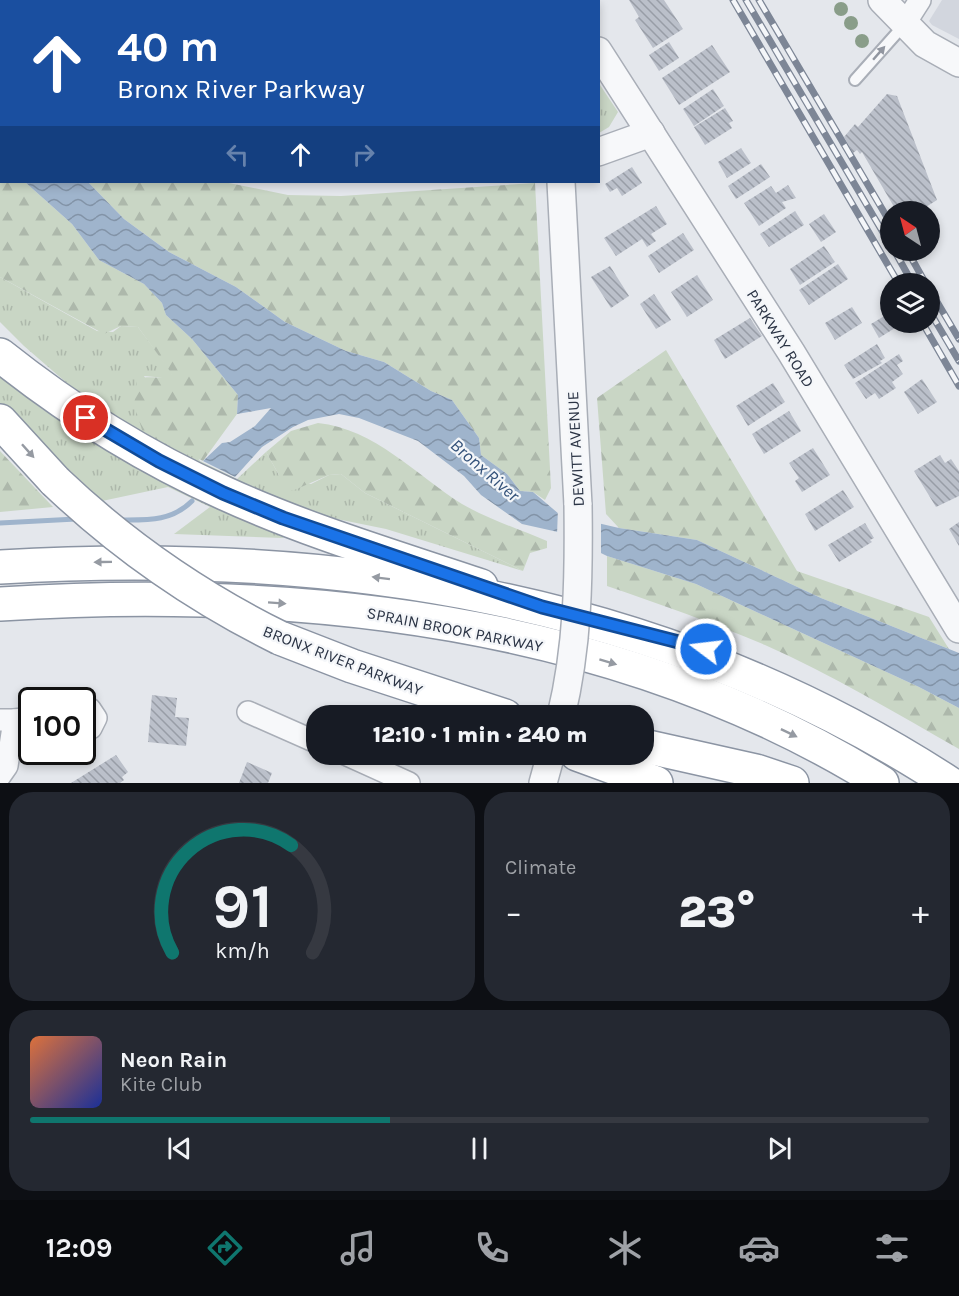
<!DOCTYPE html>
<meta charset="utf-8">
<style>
:root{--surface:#171b24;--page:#242831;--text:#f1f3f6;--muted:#9ea1a6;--line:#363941;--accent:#0f766e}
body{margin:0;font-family:Karla,sans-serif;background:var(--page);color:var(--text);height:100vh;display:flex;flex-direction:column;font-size:22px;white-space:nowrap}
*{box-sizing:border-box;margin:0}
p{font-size:20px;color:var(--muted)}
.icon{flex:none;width:33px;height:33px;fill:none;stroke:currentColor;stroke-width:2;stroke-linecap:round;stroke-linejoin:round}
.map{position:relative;height:783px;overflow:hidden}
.drawer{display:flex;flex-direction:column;gap:9px;padding:9px;background:#0d0f14;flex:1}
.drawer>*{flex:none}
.top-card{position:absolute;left:0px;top:0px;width:600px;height:183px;box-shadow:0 3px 9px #0003;background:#1a4fa0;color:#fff;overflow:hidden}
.needle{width:39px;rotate:324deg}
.fabs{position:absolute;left:880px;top:201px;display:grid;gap:12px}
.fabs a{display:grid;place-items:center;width:60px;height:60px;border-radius:50%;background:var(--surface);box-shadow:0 3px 9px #0003;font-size:30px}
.speed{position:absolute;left:18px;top:687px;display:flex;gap:12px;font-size:30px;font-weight:700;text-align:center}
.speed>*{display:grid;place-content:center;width:78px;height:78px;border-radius:50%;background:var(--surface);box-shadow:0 3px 9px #0003;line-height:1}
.speed .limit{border:3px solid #111;border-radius:9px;background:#fff;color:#111}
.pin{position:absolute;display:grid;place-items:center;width:51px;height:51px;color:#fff;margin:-26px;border:3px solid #fff;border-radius:50%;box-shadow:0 2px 6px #0007}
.me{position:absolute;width:66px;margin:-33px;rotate:285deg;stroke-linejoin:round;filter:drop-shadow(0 0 4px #0008)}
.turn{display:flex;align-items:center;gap:21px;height:126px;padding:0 18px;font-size:27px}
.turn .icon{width:78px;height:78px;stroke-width:2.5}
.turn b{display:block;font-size:42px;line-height:51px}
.lanes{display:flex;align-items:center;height:57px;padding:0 18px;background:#0003;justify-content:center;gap:30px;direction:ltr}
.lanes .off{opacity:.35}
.big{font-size:45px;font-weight:800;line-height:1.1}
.drawer .widget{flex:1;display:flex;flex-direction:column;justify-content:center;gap:9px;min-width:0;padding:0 21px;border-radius:24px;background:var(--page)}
.drawer .dial{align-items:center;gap:0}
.dial svg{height:156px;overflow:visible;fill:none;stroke:var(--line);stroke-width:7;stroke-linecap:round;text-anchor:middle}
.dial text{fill:var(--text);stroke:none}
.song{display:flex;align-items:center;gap:18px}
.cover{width:72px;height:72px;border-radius:9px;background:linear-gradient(135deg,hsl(20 70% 55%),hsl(230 70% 35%))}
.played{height:6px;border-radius:3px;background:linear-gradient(90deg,var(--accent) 40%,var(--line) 40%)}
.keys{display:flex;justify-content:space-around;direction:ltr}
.heat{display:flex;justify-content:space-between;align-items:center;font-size:33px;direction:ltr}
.drawer .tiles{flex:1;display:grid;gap:9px;grid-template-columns:1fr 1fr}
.widget:last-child{grid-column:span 2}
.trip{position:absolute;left:306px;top:705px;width:348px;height:60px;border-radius:24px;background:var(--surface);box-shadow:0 3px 9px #0003;font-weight:800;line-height:60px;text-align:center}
.dock{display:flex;height:96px;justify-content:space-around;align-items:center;background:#090b0e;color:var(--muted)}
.dock .icon{width:42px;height:42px}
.dock .current{color:var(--accent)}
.dock b{font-size:27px;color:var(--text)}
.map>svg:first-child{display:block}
</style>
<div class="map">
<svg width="959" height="783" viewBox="0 0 959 783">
<defs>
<pattern id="grass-tufts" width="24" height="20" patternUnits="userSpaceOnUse" patternTransform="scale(1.5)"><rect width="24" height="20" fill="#c9d6c5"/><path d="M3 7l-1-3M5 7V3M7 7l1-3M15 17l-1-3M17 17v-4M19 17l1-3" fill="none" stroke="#adb8ab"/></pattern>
<pattern id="forest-firs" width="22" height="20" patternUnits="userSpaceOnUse" patternTransform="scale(1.5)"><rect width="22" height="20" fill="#c9d6c5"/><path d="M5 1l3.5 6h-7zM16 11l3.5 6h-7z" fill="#adb8ab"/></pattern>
<pattern id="water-waves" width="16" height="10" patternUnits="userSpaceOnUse" patternTransform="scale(1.5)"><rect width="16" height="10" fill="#9fb4cc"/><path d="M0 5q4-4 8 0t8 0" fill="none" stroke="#8293a7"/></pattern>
<pattern id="building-back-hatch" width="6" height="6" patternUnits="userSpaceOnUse" patternTransform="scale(1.5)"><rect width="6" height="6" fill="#bbc0ca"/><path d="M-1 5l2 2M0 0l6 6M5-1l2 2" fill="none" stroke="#989da6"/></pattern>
</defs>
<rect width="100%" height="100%" fill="#e4e7ec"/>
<polygon fill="#d2d6de" points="942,0 959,0 959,39 932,25 929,21"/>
<g fill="url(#grass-tufts)">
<polygon points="598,82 618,112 609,127 599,133"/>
<polygon points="0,277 97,331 113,332 121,326 138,327 173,374 166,378 144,376 200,461 237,479 266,452 279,475 311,484 329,475 341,474 365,493 523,571 386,529 332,518 252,491 197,468 90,403 24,346 0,322"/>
<polygon points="0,376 42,409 113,453 285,535 283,538 174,534 210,507 168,487 102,501 0,404"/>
</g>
<g fill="url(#forest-firs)">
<path d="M0 158 2 182H25L72 224 99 260 144 284 162 303 166 315 192 339 238 395 237 414 203 461 143 433 134 404 137 380C148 374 160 381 172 374L138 327 121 326 104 334 0 277Z"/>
<polygon points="88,182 224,182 288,195 341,196 535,183 551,488 545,500 533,492 520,491 507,474 481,455 479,438 452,400 431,391 384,362 346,351 285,322 236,287 169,252 124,219"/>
<polygon points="666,350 797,571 929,617 949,649 821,598 697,540 619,528 606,514 597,398"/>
<path d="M318 423C375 429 416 475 462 504 488 519 519 529 547 541V548L530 553 523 571 365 493 341 474 329 475 292 491 279 475 266 452 291 431Z"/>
<polygon points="0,451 53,507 0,512"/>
<path d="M607 556 696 584 919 687 959 708V749C896 713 832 675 765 645 713 623 660 604 607 586Z"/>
</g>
<polygon fill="url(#water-waves)" points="25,182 88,182 124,219 169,252 236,287 285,322 346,351 384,362 431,391 452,400 479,438 481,455 507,474 520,491 533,492 559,514 619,528 697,540 821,598 959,653 959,708 919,687 696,584 607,556 558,532 522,524 481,495 464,476 418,441 359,418 339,414 308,420 293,427 262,447 235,477 203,461 222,443 230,442 255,426 271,408 237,414 238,395 192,339 166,315 162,303 144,284 99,260 72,224"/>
<polygon fill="#e4e7ec" points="558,508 601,521 601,557 557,535"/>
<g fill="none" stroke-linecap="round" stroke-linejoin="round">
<g stroke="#9fb4cc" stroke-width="5">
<path d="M118 520C147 520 171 522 192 501"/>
<polyline points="0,523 76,519"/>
</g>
</g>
<g fill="url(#building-back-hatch)">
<polygon points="629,0 664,0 683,29 653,48 635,20 639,17"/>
<polygon points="669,42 679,58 659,71 649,55"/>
<polygon points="712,45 730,72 679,105 662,78"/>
<polygon points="713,89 724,106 694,126 683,109"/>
<polygon points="887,94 897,96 937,200 918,212 897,212 862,152 860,154 857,150 853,153 844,137 855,124 858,127"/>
<polygon points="725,108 733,121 729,123 732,128 705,145 694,127"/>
<polygon points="741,148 751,163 727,178 718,162"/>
<polygon points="761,164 770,177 736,199 728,186"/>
<polygon points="632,167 642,183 622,196 617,188 610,192 605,184"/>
<polygon points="788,185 796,198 782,202 786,208 759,226 744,203 771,186 776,193"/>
<polygon points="656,206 667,224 651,234 656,241 647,247 642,239 616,256 604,238"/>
<polygon points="795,211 804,225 769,247 760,234"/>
<polygon points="824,214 836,232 821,242 809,224"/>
<polygon points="683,233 694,250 659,273 648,256"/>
<polygon points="824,246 835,262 800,285 790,269"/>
<polygon points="838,264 848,279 809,305 799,290"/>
<polygon points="610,266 629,296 611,308 591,277"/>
<polygon points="697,275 713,300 687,317 671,292"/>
<polygon points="654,294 671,320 656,329 640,304"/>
<polygon points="852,307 862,323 835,340 825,323"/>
<polygon points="886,315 895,328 879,338 871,324"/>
<polygon points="750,318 762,336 725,359 714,340"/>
<polygon points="877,344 885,358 880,361 882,363 853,379 844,365"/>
<polygon points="899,354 903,361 897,365 903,374 892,382 896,388 879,399 875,393 866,399 855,383"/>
<polygon points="922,379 937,402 918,414 904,392"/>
<polygon points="773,383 785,402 748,426 736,406"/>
<polygon points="789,411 801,431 764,454 752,434"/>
<polygon points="813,448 830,475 802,492 795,481 799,478 789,463"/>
<polygon points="940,455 945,463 951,459 959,471 959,496 936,507 914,471"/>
<polygon points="843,490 854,507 815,531 805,514"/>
<polygon points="959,522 959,546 949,529"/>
<polygon points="865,523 874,538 870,540 872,542 839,562 828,545"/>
<polygon points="152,695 177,698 175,717 189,718 186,746 148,742"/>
<polygon points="116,755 128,772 122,777 124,780 120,783 71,783"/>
<polygon points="247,762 272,773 268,783 239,783"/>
</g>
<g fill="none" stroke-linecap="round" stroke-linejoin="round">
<g stroke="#a9aeb7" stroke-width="14">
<polyline id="service" points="855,80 904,25"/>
</g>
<g stroke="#a9aeb7" stroke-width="24">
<g id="minor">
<polyline points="77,2 78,0"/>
<polyline points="904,25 920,0"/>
<polyline points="82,709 90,709 96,718 91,728 82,730"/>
<polyline points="248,712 316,742"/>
<polyline points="0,720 14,720 7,766 0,776"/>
<polyline points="14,720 32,718"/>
<polyline points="345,754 409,783"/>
</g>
</g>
<g stroke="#a9aeb7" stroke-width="30">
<g id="tertiary">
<polyline points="11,0 12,2"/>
<polyline points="564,0 565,2"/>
<polyline points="882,0 925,44 959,63"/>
<polyline points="598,51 791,352 959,629"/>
<polyline points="598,152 651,133"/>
<polyline points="561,182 578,505"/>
<polyline points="543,783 551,754"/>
</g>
</g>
<g stroke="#8b94a3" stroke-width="36">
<g id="trunk">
<polyline points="0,102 2,101"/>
<path d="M0 355C69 410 144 457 224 493 307 531 395 557 481 586"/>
<polyline points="0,421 55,481"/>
<polyline points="280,638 352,666 505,716"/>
<polyline points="644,746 756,771 792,783"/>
<polyline points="577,754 656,783"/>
</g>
</g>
<g stroke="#8b94a3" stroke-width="36">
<g id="motorway">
<path d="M0 567C335 547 663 597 949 783"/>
<path d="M0 604C301 585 621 620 882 783"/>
</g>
</g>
<g stroke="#c2c5cb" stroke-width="3" stroke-dasharray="4.5 4.5" stroke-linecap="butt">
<polyline points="350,0 351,2"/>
<polyline points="292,2 293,0"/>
<polyline points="0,49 2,49"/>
</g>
<use href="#service" stroke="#f7f8fa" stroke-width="10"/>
<use href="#minor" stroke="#f7f8fa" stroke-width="21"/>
<use href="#tertiary" stroke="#f7f8fa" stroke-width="27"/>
<use href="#trunk" stroke="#fff" stroke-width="33"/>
<use href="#motorway" stroke="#fff" stroke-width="33"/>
<g stroke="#7d8696" stroke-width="7">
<g id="rail">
<polyline points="733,0 899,284"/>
<polyline points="746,0 891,246"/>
<polyline points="759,0 891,224"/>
<polyline points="894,250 913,284"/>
<polyline points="907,250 926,284"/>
<polyline points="930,290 959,339"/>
<polyline points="930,312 959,361"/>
<polyline points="922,322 959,386"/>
</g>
</g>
<use href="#rail" stroke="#f4f6f9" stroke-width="4.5" stroke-dasharray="14" stroke-linecap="butt"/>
<g stroke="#a9aeb7" stroke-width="30" stroke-linecap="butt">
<path id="tertiary-bridge" d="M561 716C578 646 579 577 578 505"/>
</g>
<g stroke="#8b94a3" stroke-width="36" stroke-linecap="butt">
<path id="trunk-bridge" d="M55 481C122 545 197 597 280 638"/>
</g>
<use href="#tertiary-bridge" stroke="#f7f8fa" stroke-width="27"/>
<use href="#trunk-bridge" stroke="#fff" stroke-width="33"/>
</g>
<g fill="#899d89">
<circle cx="841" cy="9" r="7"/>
<circle cx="851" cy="23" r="7"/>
<circle cx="862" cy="41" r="7"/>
</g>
<defs><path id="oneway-solid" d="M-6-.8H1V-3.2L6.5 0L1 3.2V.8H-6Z" transform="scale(1.5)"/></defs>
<use fill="#9196a0" href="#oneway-solid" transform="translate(879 53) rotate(-49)"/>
<g fill="#959aa2">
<use href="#oneway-solid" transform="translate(28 451) rotate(48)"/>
<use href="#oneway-solid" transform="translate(103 562) rotate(179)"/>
<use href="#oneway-solid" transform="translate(381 578) rotate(-173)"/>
<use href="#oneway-solid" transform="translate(277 603) rotate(4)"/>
<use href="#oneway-solid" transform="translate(608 662) rotate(17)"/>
<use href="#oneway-solid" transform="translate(789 733) rotate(26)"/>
</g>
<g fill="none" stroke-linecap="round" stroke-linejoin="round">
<g stroke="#114b97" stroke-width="15">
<polyline id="route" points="86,418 159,461 223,493 283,518 542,607 706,649"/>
</g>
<use href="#route" stroke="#1a73e8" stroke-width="10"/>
</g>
<g text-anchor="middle" stroke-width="4.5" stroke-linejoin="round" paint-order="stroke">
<g font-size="16" fill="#2b3445" stroke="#f4f6f9">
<text transform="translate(781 338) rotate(58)" y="6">PARKWAY ROAD</text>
<text transform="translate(575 449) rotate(-93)" y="6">DEWITT AVENUE</text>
<text transform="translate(455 629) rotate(11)" y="6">SPRAIN BROOK PARKWAY</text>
<text transform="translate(343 660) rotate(21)" y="6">BRONX RIVER PARKWAY</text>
</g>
<g font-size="18" font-style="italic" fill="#34527a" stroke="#f4f6f9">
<text transform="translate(485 470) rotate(41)" y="6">Bronx River</text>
</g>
</g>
</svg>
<div class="fabs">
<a><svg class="needle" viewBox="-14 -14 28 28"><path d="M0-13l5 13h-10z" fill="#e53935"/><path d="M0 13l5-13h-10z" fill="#9ea1a6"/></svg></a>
<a><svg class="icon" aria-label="layers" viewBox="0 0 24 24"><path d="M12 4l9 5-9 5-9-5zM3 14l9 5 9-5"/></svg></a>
</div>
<div class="speed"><div class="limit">100</div></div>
<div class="pin" style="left:86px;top:418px;background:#d93025"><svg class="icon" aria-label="arrive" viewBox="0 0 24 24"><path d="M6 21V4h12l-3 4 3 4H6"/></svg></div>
<svg class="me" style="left:706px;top:649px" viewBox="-20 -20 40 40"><circle r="17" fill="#1a73e8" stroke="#fff" stroke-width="3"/><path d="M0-11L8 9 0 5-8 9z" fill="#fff"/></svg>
<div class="trip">12:10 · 1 min · 240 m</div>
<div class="top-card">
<div class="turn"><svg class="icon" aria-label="ahead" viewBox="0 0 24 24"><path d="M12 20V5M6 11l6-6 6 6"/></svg><div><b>40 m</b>Bronx River Parkway</div></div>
<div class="lanes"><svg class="icon off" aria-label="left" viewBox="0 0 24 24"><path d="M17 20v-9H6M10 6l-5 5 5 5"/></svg><svg class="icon" aria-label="ahead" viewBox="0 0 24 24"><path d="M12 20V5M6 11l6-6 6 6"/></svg><svg class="icon off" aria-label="right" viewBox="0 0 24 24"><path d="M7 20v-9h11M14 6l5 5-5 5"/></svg></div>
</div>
</div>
<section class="drawer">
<div class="tiles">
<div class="widget dial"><svg viewBox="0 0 100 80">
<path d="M14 69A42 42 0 1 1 86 69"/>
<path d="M14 69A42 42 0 0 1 75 14" stroke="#0f766e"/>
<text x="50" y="56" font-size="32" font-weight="700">91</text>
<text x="50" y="72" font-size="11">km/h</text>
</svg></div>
<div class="widget"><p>Climate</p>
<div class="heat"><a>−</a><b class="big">23°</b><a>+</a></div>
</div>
<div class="widget">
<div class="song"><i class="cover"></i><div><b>Neon Rain</b><p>Kite Club</p></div></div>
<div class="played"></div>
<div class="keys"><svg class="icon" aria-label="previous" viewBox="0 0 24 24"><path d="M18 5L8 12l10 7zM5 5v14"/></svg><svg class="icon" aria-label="pause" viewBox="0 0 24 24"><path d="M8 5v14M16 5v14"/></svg><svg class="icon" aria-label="next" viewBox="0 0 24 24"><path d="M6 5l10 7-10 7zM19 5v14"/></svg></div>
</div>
</div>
</section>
<nav class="dock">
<b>12:09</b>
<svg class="icon current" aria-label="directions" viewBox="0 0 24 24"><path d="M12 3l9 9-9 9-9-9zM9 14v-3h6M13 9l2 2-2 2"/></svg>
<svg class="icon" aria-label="music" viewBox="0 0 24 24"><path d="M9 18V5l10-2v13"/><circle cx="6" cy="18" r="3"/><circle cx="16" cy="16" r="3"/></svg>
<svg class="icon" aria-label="phone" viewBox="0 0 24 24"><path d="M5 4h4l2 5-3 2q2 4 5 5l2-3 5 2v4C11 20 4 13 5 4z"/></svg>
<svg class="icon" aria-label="climate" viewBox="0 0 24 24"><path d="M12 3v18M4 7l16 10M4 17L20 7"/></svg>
<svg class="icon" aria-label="car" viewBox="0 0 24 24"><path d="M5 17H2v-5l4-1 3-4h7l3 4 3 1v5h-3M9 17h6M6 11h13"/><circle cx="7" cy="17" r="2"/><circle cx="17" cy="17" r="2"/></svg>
<svg class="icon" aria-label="filters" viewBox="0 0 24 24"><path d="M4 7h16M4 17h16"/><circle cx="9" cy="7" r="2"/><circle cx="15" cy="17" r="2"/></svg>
</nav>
